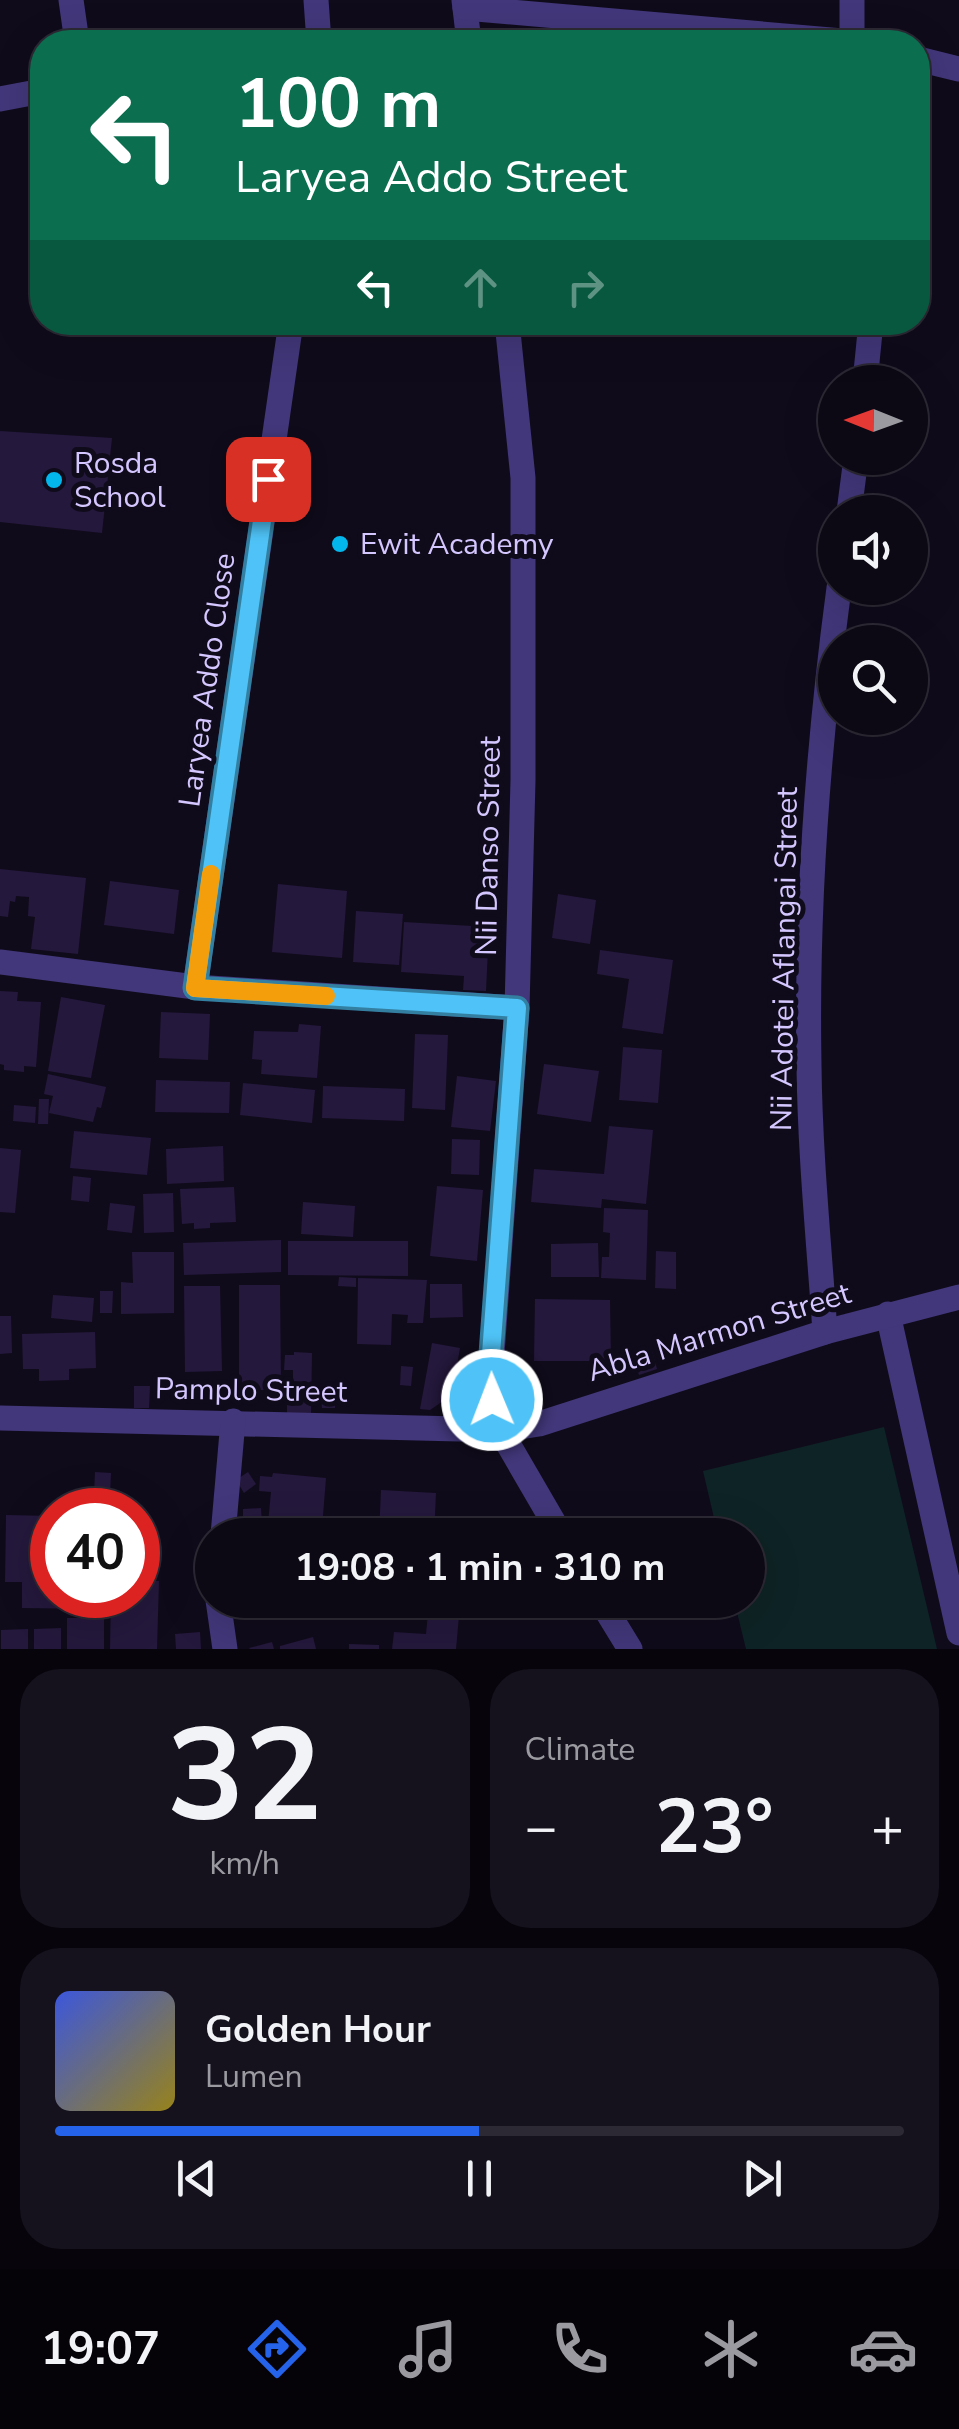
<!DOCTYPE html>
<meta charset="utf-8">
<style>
:root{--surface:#0c0814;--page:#15111d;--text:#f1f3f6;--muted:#9a9aa0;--line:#2c2934;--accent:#2563eb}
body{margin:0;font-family:"Nunito Sans",sans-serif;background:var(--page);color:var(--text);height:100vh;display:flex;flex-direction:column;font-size:38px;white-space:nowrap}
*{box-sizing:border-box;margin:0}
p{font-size:32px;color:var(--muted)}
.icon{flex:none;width:55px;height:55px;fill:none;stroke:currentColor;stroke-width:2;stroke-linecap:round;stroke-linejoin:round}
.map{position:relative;height:1649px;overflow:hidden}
.side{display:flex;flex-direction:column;gap:20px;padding:20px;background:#07040b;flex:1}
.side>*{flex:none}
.banner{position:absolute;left:30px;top:30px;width:900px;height:305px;border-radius:40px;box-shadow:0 10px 40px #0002,0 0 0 2px var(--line);background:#0b6e4f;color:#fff;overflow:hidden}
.needle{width:65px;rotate:271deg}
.fabs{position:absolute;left:818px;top:365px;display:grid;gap:20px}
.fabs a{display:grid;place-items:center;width:110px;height:110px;border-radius:50%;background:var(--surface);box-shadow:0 10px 40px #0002,0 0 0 2px var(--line);font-size:50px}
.speed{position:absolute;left:30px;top:1488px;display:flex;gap:20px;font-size:50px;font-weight:700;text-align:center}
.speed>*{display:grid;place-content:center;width:130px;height:130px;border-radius:50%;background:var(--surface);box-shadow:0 10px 40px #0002,0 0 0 2px var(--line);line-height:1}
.speed .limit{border:15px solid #d22;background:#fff;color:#111}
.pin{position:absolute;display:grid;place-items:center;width:85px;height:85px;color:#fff;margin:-42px;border-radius:20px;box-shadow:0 5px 15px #0006}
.me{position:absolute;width:110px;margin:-55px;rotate:359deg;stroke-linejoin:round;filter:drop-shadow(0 0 8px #0008)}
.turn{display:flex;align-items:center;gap:35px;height:210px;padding:0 40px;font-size:45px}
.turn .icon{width:130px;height:130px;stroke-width:2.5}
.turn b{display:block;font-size:70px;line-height:85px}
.lanes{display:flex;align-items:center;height:95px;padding:0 40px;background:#0003;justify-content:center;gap:50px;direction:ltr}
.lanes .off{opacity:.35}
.big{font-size:75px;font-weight:700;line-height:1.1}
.side .card{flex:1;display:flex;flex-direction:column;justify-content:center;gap:15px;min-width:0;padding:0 35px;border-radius:40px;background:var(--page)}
.side .dial{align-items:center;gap:0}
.dial b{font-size:130px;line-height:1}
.song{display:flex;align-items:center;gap:30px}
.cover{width:120px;height:120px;border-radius:15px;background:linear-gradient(135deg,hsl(230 70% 55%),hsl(50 70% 35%))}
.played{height:10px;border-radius:5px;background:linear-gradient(90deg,var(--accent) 50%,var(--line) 50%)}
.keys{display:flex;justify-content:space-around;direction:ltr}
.heat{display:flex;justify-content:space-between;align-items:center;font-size:55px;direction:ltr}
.side .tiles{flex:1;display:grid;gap:20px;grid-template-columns:1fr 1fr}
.card:last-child{grid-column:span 2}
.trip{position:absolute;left:195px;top:1518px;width:570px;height:100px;border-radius:50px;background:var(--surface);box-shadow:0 10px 40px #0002,0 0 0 2px var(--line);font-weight:700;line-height:100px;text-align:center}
.tab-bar{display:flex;height:160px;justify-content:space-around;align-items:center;background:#050308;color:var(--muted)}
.tab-bar .icon{width:70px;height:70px}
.tab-bar .selected{color:var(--accent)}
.tab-bar b{font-size:45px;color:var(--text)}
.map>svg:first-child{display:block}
</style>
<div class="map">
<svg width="959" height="1649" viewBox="0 0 959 1649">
<rect width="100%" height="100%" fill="#100b1b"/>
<polygon fill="#0e2325" points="884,1427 937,1649 746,1649 734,1600 748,1600 748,1535 718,1535 703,1471"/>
<g fill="#24183c">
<polygon points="0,431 112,438 102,533 0,522"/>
<polygon points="0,869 86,878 78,954 31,949 35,917 28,916 29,897 16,896 15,902 10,901 8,917 0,916"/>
<polygon points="110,881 179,890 174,934 104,925"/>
<polygon points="278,884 347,891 342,958 272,952"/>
<polygon points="558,894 596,900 590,944 552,938"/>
<polygon points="356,911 403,914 399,965 353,962"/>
<polygon points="404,922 489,927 486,991 463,990 464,976 401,972"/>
<polygon points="600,950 673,960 663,1034 622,1028 629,979 597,974"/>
<polygon points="0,991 18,992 17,1001 41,1002 36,1067 24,1066 24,1072 4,1070 4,1065 0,1064"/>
<polygon points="61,997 105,1005 91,1078 48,1071"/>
<polygon points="161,1012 210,1014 208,1060 159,1058"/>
<polygon points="299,1024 321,1026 317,1078 261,1074 262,1060 252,1059 254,1031 298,1032"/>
<polygon points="415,1034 448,1035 445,1110 412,1108"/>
<polygon points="623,1047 662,1050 658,1103 619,1100"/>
<polygon points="544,1064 599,1071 591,1122 537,1114"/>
<polygon points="48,1074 106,1087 101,1108 97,1107 93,1122 49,1113 53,1096 44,1094"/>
<polygon points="457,1076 496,1081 490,1131 451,1127"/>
<polygon points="156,1080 230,1082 229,1113 155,1112"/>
<polygon points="243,1083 315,1090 312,1123 240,1115"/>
<polygon points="323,1086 405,1089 404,1121 322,1118"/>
<polygon points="39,1099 49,1099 48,1124 38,1124"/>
<polygon points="14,1105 36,1107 35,1123 13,1121"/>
<polygon points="609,1126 653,1130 646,1204 602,1199 601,1208 531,1202 534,1169 604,1174"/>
<polygon points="74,1131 151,1138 147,1175 70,1168"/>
<polygon points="452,1139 480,1140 479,1175 451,1174"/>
<polygon points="223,1146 224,1181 167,1184 166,1149"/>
<polygon points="0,1148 21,1150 15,1213 0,1212"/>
<polygon points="73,1176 91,1178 89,1202 71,1200"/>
<polygon points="437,1186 483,1190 477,1261 430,1256"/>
<polygon points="234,1187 236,1222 210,1223 210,1228 194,1229 194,1223 182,1224 180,1189"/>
<polygon points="173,1193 174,1232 144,1233 143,1194"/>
<polygon points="303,1202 355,1206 353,1237 301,1234"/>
<polygon points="110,1203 135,1206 132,1233 107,1230"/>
<polygon points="604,1208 648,1210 646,1280 601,1278 602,1257 609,1257 610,1233 603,1232"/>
<polygon points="281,1240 281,1272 184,1275 183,1243"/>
<polygon points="288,1241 408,1241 408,1276 288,1275"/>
<polygon points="598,1243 599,1277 551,1277 551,1244"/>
<polygon points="656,1251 676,1252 676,1289 655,1288"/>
<polygon points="132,1252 174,1252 174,1313 121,1314 121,1282 133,1283"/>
<polygon points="339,1277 356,1278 356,1287 338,1286"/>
<polygon points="358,1278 427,1280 423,1323 407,1323 408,1315 392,1314 391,1345 357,1344"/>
<polygon points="430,1284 462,1284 463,1317 430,1318"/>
<polygon points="239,1285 280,1285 281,1390 239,1390"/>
<polygon points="184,1286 220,1286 222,1371 185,1372"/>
<polygon points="100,1291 113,1291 112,1313 100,1313"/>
<polygon points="53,1295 94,1298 92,1322 51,1318"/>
<polygon points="535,1299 610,1300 611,1361 534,1361"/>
<polygon points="0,1316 11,1316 12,1353 0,1354"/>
<polygon points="95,1332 96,1368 69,1369 69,1380 39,1381 39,1369 23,1369 22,1334"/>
<polygon points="432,1343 460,1348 452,1395 430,1410 420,1409"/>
<polygon points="652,1351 657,1369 639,1375 633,1357"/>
<polygon points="294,1352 312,1353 311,1414 287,1414 287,1400 293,1400 293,1370 284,1370 285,1355 294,1355"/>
<polygon points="401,1366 413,1367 411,1386 400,1385"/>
<polygon points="134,1386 150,1386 149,1408 134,1408"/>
<polygon points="321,1397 335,1397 335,1408 322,1408"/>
<polygon points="95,1472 111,1473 110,1495 94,1494"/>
<polygon points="248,1472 256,1484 244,1493 236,1480"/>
<polygon points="273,1473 326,1478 322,1528 268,1523 271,1492 259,1491 260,1476 272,1477"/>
<polygon points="381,1490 436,1493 434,1535 379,1535"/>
<polygon points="261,1508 262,1525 243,1525 243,1509"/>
<polygon points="6,1515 51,1516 52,1595 98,1595 98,1609 22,1608 22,1582 5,1582"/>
<polygon points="329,1521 377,1524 376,1535 328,1535"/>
<polygon points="138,1581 159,1581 157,1649 110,1649 111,1595 138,1595"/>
<polygon points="429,1603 460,1605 456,1649 392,1649 394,1632 426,1634"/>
<rect x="67" y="1618" width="37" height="31"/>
<polygon points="61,1628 61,1649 34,1649 34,1629"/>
<polygon points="28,1629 28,1649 1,1649 1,1630"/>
<polygon points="200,1632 201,1649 176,1649 175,1634"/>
<polygon points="313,1637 316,1649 280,1649 280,1646"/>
<polygon points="272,1642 274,1649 250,1649 249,1648"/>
<polygon points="349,1644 379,1645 379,1649 349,1649"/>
</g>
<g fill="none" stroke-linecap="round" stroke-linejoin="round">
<g stroke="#42377a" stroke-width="25">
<polyline points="71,0 77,42"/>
<polyline points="316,0 319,42"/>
<polyline points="464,0 469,42"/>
<polyline points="852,0 852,42"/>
<polyline points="465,8 854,42"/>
<polyline points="918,59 959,69"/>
<polyline points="0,99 42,91"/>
<polyline points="507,322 523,478 523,780 517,1008 490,1381 500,1430 561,1535"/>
<polyline points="865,382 871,322"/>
<polyline points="849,512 856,458"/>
<polyline points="0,962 195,987 517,1008"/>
<polyline points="195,987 291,322"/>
<polyline points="888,1314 959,1633"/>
<path d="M825 1332C819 1244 810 1154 809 1066 806 906 818 746 839 588"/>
<polyline points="0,1418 500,1430 539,1424 825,1332 959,1297"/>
<polyline points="223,1535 233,1421"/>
<polyline points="218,1600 225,1649"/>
<polyline points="600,1600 630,1649"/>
</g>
</g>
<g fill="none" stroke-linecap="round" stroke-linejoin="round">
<g stroke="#337fa1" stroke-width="25">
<polyline id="route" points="268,479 195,988 517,1008 491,1354 492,1400"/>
</g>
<use href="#route" stroke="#4fc3f7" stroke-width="18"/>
<polyline stroke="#f59e0b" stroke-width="18" points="211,874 195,988 326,996"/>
</g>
<g fill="#03b7ed" stroke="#100b1b" stroke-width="4">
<circle cx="54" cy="480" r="10"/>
<circle cx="340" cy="544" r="10"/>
</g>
<g text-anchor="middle" stroke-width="10" stroke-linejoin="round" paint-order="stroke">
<g font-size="30" fill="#d4c6fe" stroke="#100b1b" text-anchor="start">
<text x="74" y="473">Rosda<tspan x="74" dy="34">School</tspan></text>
<text x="360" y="554">Ewit Academy</text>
</g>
<g font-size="30" fill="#d4c6fe" stroke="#100b1b">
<text transform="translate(207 680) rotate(-82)" y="10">Laryea Addo Close</text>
<text transform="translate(488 846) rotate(-89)" y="10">Nii Danso Street</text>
<text transform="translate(784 959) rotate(-89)" y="10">Nii Adotei Aflangai Street</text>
<text transform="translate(719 1332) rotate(-17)" y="10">Abla Marmon Street</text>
<text transform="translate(251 1390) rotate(1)" y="10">Pamplo Street</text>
</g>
</g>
</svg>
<div class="fabs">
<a><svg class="needle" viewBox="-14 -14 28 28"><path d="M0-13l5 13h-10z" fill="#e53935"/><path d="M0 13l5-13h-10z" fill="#9a9aa0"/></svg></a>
<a><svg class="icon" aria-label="sound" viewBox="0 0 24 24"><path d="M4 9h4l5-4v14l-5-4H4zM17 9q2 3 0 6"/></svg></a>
<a><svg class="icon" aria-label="search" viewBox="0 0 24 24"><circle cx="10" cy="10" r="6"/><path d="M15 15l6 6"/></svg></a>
</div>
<div class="speed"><div class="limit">40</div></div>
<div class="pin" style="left:268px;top:479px;background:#d93025"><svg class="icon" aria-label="arrive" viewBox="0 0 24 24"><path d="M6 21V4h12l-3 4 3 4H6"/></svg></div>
<svg class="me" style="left:492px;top:1400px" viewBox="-20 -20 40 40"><circle r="17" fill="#4fc3f7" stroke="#fff" stroke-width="3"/><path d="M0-11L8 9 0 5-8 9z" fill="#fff"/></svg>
<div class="trip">19:08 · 1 min · 310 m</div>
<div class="banner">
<div class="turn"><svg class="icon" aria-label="left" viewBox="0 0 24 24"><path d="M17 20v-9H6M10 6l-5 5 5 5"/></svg><div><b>100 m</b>Laryea Addo Street</div></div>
<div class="lanes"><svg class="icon" aria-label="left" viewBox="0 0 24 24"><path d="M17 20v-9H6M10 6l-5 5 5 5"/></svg><svg class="icon off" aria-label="ahead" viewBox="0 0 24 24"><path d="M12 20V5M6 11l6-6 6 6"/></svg><svg class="icon off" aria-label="right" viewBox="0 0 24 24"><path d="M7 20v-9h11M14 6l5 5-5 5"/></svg></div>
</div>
</div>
<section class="side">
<div class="tiles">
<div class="card dial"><b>32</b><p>km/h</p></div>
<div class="card"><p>Climate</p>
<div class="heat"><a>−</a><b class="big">23°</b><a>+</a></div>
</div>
<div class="card">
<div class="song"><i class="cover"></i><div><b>Golden Hour</b><p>Lumen</p></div></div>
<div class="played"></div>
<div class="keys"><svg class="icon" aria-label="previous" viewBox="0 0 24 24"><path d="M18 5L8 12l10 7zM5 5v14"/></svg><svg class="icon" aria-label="pause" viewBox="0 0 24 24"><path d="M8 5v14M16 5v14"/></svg><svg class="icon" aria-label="next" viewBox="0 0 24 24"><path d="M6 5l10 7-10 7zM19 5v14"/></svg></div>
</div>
</div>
</section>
<nav class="tab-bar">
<b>19:07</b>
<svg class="icon selected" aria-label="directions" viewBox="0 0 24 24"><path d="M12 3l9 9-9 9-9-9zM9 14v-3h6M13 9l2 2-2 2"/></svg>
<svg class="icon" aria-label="music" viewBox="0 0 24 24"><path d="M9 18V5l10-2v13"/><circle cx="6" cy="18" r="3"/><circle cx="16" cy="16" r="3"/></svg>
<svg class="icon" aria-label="phone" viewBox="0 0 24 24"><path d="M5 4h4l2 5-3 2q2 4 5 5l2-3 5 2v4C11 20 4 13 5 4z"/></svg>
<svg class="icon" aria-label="climate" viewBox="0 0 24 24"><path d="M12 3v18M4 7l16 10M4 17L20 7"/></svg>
<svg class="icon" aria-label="car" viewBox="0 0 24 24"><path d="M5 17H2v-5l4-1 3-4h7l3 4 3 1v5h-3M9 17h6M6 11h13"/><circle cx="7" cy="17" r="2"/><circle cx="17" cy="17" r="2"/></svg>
</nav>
